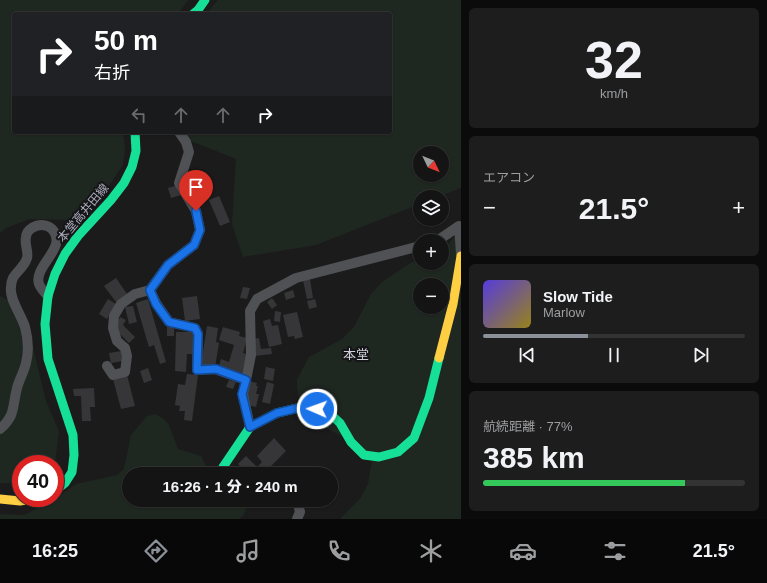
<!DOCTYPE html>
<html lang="ja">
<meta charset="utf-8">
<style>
:root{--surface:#141415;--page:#1d1d1e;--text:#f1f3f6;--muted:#9d9ea0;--line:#333334;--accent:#8c9099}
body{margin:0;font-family:Arial,"Noto Sans JP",sans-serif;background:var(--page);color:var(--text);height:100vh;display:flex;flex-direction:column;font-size:15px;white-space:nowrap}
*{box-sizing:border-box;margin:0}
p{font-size:13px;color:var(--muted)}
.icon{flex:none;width:22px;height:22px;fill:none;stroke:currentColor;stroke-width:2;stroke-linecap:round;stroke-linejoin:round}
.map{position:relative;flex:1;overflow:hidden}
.drawer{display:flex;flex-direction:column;gap:8px;padding:8px;background:#0b0b0c;width:306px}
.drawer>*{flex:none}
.banner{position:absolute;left:12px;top:12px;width:380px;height:122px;border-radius:4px;box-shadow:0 1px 3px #0004,0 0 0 1px var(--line);background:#202124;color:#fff;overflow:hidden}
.needle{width:26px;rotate:133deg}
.controls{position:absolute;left:413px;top:146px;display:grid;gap:8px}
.controls a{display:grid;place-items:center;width:36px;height:36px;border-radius:50%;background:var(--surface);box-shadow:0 1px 3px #0004,0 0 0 1px var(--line);font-size:20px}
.speed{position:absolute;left:12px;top:455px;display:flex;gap:8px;font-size:20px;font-weight:700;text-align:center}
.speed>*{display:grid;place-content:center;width:52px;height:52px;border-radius:50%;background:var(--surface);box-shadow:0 1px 3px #0004,0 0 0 1px var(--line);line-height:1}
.speed .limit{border:6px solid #d22;background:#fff;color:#111}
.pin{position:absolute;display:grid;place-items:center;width:34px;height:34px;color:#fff;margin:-41px -17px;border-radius:50% 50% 50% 0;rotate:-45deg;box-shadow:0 0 4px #0007}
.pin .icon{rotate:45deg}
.me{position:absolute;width:44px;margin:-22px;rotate:272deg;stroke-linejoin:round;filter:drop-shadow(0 0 3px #0008)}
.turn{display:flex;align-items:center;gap:14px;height:84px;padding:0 16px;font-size:18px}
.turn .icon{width:52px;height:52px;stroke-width:2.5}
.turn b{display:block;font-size:28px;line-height:34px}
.lanes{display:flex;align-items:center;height:38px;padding:0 16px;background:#0003;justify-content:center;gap:20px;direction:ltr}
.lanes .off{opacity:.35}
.big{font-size:30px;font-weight:800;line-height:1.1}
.drawer .widget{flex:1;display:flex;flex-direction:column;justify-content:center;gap:6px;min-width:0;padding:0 14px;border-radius:6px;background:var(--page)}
.drawer .dial{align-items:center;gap:0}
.dial b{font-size:52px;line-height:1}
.song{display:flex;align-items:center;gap:12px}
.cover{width:48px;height:48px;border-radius:6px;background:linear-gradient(135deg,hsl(250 70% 55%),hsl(50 70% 35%))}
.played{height:4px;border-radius:2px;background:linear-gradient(90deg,var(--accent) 40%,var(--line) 40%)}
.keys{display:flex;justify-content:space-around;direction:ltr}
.heat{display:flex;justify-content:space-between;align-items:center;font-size:22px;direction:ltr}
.charge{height:6px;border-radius:3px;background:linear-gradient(90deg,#34c759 77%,var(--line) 0)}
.trip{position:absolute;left:122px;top:467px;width:216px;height:40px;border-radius:20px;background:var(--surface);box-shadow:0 1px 3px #0004,0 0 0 1px var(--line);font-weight:800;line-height:40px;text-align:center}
.dock{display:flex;height:64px;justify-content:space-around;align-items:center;background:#080808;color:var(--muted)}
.dock .icon{width:28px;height:28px}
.dock .active{color:var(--accent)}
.dock b{font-size:18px;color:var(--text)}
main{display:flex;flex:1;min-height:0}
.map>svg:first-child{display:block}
</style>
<main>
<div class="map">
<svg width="461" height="519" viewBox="0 0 461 519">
<rect width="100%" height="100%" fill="#1b1b1c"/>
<g fill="#1f2721" fill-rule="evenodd">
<polygon points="0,0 188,0 181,10 175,14 14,14 14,132 123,132 125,149 123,165 104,193 71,220 30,219 6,228 0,233"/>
<path d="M218 0H461V188L438 197H420V204L316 245 243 257 232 224 236 159 173 134V132H390V14H206ZM420 153H442V175H420Z"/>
<path d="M461 231V519H340L360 499 368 484 372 459 354 443 317 423 304 411 300 405 297 388V380L305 364 309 357 342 339 354 327 371 294 383 281 412 262 420 260V263H442V251L458 233ZM420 285H442V307H420Z"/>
<polygon points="0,296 12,302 27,323 46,401 59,431 55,464 21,464 21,482 13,483 0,483"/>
<polygon points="155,414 164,419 169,425 178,449 201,456 210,474 129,474 129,500 249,500 244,514 239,519 0,519 0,514 24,515 55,499 76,484 117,475 124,469 131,435 147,416"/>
</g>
<g fill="#363638">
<polygon points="203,179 206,187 197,190 195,182"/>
<polygon points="178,185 181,195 171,198 168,188"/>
<polygon points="219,196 230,222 220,226 209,200"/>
<polygon points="116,278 127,294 116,302 104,286"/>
<polygon points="310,279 313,298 307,299 303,280"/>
<polygon points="243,287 250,288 247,299 240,298"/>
<polygon points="293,290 295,297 286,300 284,293"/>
<polygon points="197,296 200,319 185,321 182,298"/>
<polygon points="272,298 277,305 272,309 267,302"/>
<polygon points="108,299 116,304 107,319 99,314"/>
<polygon points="148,299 166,362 160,364 154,345 149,347 136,303"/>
<polygon points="315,299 317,307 309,309 307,301"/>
<polygon points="133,306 137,322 129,324 125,307"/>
<polygon points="275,311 281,312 280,322 274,321"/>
<polygon points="297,312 303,337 295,339 294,336 288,337 283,315"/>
<polygon points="120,317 126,320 123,325 135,337 129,343 115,329"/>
<polygon points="270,319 272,326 278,325 282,344 269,347 263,321"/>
<rect x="167" y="326" width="7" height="10"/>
<polygon points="207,326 218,328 216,342 219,343 215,367 201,365"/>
<polygon points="223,327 240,332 239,336 247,338 243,353 247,354 242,373 219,366 221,359 229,362 234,345 219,340"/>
<polygon points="176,332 193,332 193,354 187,354 186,372 175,371"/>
<polygon points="259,338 261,349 271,348 272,354 255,356 253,339"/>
<polygon points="122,351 123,361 111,363 109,353"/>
<polygon points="266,367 275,369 273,381 264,379"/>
<polygon points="148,368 152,380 144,383 140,371"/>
<polygon points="187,374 198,375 192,421 184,420 185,411 179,411 180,406 175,405 178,384 185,385"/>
<polygon points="127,375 135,406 121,409 113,379"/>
<polygon points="229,380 236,382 233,389 226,387"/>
<polygon points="249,381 257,383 256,386 258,386 256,394 259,394 256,407 248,405 245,399"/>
<polygon points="267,382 274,384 270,404 262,402"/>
<polygon points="94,388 95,407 90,407 91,421 82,421 81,396 74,396 73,389"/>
<polygon points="274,438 286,451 263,474 248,474 238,464 246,456 257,467 262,462 257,456"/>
<polygon points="272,500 287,500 279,507"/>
</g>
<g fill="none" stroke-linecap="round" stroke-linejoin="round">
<g stroke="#505155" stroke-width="10">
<polyline points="435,241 440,239 459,226 461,254"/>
<polyline points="150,290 156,303 169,322 195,328 198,334 197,370 215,369 246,380"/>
<polyline points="107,366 113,375 125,372 127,356 125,348 117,341 113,328 114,316 121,304 135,294 150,290 168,265 194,245 200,230 196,211 179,183 189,152 186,142 179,132"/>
<polyline points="250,427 243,394 247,375 251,355 250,311 257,299 296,278 420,246"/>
<path d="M0 429C16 415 12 407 17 388 19 380 24 372 26 363 29 351 28 338 25 327 21 314 9 299 11 287 11 284 12 280 13 278 17 271 25 266 27 258 29 252 24 244 26 237 27 226 44 221 52 229 69 247 33 266 39 284 41 289 44 292 48 296"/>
<polyline points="297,500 300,512 297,519"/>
</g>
<g stroke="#16e098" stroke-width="9">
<polyline points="193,14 198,10 205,0"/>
<polyline points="223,474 223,467 250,427 277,413 298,408 317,409 328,412 340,423 351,442 364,455 379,457 398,452 414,438 429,398 439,358"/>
<polyline points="55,491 65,483 72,472 74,455 73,435 48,359 45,324 48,296 55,274 65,254 78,236 111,200 124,183 132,167 136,151 135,132"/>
</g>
<g stroke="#ffcf43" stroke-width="9">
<polyline points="439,358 453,304 461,256"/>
<polyline points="0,499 20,501 40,498"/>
</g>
</g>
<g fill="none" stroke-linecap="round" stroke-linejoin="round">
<g stroke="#114b97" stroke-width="10">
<polyline id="route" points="196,211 200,230 194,245 168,265 150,290 156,304 169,322 195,328 198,334 197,370 216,369 246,380 242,394 250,427 277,413 298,408 317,409"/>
</g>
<use href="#route" stroke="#1a73e8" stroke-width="7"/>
</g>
<g text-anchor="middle" stroke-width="4" stroke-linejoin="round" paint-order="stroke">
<g font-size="12" fill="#acafbe" stroke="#161518">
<text transform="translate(83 213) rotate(-50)" y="4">本堂高井田線</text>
</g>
<g font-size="13" fill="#cecfd9" stroke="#161518">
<text x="356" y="359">本堂</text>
</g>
</g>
</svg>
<div class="controls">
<a><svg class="needle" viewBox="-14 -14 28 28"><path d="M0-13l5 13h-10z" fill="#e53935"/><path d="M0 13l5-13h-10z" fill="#9d9ea0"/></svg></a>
<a><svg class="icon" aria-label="layers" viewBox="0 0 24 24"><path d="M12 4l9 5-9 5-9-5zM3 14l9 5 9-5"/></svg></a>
<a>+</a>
<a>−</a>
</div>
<div class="speed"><div class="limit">40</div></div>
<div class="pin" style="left:196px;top:211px;background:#d93025"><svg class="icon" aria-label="arrive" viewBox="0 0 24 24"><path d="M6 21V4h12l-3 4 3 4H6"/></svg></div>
<svg class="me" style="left:317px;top:409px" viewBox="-20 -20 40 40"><circle r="17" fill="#1a73e8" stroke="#fff" stroke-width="3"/><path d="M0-11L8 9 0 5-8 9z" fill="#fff"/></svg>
<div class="trip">16:26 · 1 分 · 240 m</div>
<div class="banner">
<div class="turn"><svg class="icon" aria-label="right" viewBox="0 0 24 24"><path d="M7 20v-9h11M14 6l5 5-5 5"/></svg><div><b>50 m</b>右折</div></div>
<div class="lanes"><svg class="icon off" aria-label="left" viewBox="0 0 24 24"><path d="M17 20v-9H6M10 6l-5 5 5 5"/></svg><svg class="icon off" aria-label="ahead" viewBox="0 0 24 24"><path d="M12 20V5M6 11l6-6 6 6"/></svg><svg class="icon off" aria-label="ahead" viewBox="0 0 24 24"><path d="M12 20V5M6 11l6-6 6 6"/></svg><svg class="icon" aria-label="right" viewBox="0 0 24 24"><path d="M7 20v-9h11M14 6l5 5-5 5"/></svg></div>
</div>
</div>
<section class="drawer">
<div class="widget dial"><b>32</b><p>km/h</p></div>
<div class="widget"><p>エアコン</p>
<div class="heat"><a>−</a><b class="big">21.5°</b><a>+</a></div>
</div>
<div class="widget">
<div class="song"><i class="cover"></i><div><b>Slow Tide</b><p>Marlow</p></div></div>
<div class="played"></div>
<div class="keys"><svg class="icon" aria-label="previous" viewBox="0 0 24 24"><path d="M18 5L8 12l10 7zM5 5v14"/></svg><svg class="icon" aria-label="pause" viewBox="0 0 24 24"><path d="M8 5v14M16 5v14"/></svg><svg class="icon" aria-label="next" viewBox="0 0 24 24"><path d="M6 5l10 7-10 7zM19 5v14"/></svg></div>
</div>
<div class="widget"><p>航続距離 · 77%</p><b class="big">385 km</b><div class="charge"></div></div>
</section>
</main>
<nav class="dock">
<b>16:25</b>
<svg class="icon active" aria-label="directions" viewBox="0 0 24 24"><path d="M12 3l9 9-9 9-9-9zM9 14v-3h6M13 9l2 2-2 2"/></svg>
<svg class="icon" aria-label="music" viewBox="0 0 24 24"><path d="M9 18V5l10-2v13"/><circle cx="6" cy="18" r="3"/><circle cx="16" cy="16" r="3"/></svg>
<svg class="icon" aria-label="phone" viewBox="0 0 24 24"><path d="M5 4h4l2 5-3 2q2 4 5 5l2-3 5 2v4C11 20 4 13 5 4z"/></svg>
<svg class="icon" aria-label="climate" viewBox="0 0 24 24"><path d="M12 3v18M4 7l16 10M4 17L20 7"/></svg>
<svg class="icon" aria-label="car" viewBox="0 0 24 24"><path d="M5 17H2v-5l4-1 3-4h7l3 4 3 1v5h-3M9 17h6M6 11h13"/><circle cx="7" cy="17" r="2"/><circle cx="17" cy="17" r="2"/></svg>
<svg class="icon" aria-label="filters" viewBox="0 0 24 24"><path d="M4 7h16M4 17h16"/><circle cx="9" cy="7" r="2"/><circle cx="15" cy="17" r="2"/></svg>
<b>21.5°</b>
</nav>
